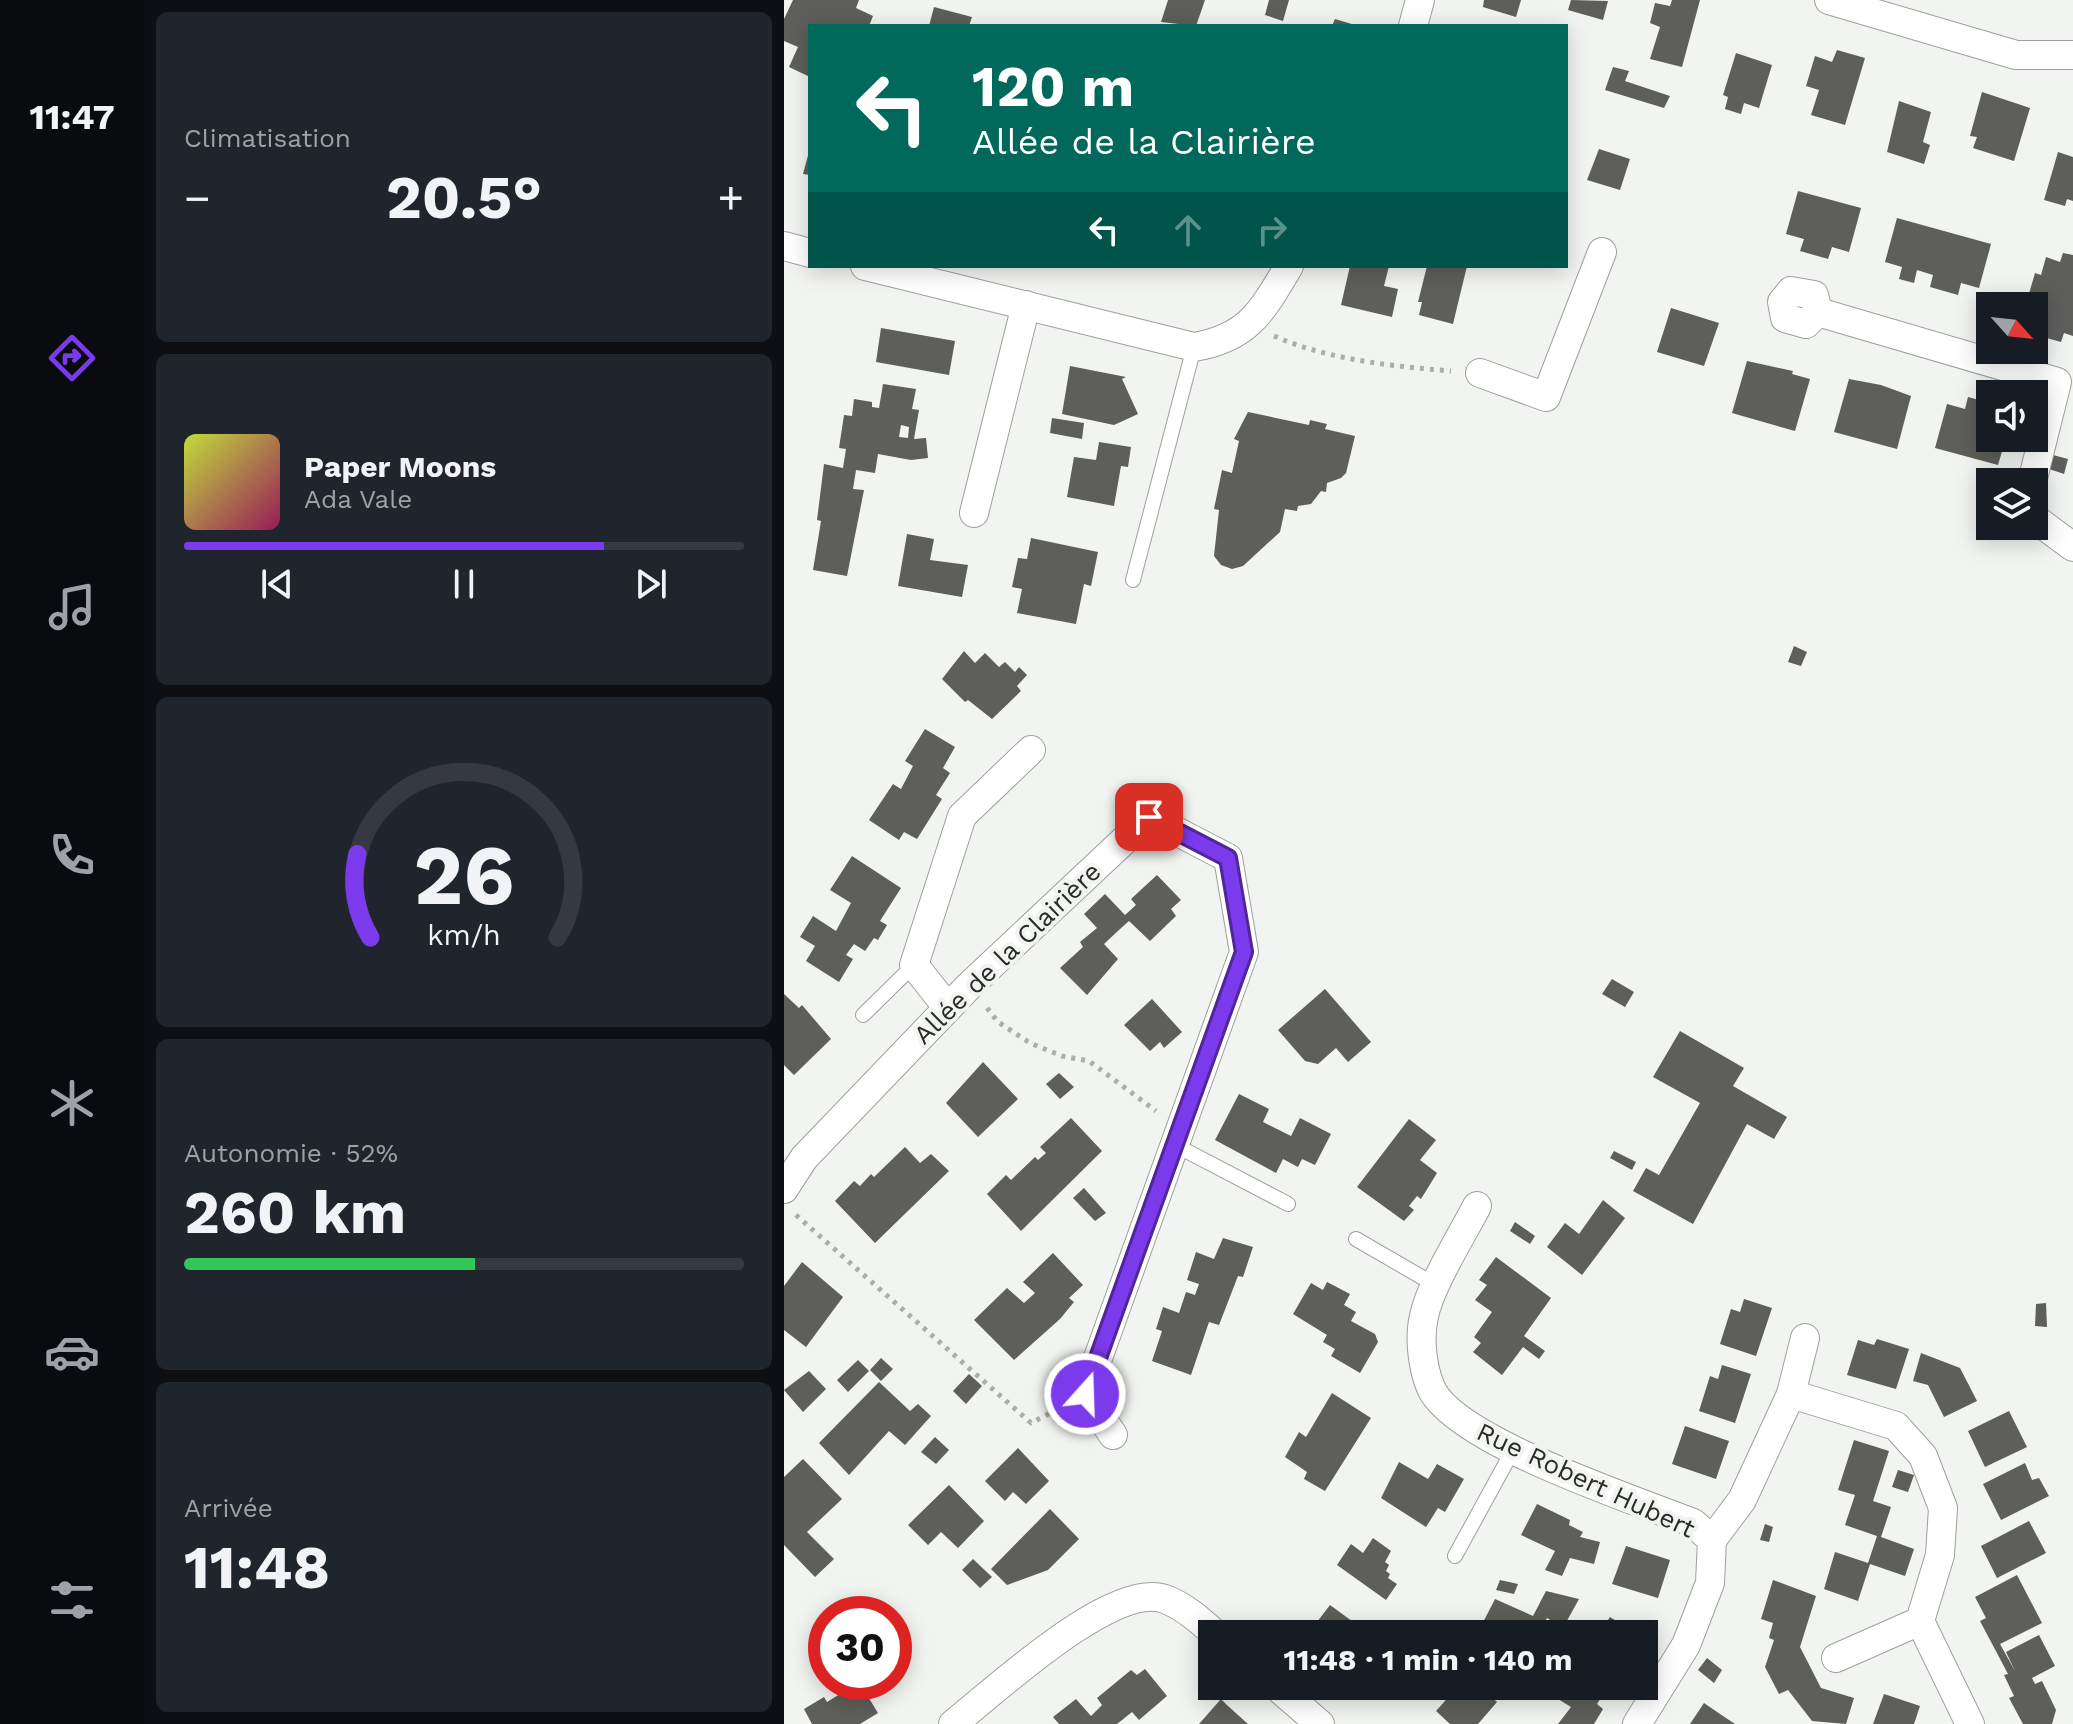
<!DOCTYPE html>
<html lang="fr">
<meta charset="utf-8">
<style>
:root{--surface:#171b24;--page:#20242c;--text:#f1f3f6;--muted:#9ea1a6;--line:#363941;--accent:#7c3aed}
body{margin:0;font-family:"Work Sans",sans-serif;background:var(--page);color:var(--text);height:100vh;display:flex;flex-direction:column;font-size:30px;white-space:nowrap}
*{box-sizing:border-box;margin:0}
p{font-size:26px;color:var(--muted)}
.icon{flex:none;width:44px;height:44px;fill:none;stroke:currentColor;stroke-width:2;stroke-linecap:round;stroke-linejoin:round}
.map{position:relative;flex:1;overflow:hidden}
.side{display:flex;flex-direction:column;gap:12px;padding:12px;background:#0d0f14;width:640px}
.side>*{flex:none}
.hud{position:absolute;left:24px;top:24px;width:760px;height:244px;border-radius:0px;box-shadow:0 4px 20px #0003;background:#00695c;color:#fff;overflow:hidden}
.needle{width:52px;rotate:117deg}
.fabs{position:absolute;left:1192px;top:292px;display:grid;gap:16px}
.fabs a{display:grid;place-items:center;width:72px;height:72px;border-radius:0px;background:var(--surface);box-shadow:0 4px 20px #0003;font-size:40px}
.speed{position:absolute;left:24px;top:1596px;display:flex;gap:16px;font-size:40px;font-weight:700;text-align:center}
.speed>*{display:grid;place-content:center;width:104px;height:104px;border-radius:50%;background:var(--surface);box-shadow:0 4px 20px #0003;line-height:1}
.speed .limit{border:12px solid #d22;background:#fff;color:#111}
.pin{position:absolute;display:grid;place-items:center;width:68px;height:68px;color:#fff;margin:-34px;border-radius:16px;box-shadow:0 4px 12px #0006}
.me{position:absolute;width:88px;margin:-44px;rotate:20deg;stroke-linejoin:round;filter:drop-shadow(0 0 6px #0008)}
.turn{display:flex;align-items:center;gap:28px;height:168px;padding:0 32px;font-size:36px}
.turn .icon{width:104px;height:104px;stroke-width:2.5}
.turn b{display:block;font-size:56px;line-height:68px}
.lanes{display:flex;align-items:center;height:76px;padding:0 32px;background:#0003;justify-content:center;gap:40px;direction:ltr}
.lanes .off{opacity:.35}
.big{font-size:60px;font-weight:700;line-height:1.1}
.side .widget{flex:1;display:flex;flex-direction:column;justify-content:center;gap:12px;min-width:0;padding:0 28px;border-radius:12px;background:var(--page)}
.side .dial{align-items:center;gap:0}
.dial svg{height:208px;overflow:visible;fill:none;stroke:var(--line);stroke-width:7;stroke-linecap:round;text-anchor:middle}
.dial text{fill:var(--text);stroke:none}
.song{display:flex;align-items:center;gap:24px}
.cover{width:96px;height:96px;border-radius:12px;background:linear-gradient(135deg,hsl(70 70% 55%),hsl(330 70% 35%))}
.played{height:8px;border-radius:4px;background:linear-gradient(90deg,var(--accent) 75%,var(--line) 75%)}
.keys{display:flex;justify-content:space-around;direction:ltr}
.heat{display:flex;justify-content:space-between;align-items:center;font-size:44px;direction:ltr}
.charge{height:12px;border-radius:6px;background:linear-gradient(90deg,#34c759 52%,var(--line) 0)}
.trip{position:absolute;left:414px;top:1620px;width:460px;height:80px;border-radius:0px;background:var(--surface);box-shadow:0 4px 20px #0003;font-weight:700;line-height:80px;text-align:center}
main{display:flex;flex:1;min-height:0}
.tabs{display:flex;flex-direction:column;width:144px;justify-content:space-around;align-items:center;background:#090b0e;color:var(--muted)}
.tabs .icon{width:56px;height:56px}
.tabs .selected{color:var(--accent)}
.tabs b{font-size:36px;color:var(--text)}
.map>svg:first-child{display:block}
</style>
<main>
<nav class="tabs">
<b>11:47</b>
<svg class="icon selected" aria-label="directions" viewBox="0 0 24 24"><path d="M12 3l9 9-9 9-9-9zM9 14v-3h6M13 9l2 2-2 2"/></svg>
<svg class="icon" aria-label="music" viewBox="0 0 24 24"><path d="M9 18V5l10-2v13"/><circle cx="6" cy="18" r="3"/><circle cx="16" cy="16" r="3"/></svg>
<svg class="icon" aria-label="phone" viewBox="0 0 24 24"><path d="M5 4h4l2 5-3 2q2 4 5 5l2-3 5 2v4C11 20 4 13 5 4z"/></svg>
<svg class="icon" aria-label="climate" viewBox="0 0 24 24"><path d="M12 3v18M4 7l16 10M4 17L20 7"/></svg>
<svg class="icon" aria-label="car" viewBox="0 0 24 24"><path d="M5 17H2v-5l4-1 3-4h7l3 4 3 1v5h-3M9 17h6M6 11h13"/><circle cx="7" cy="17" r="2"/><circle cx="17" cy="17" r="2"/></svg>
<svg class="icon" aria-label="filters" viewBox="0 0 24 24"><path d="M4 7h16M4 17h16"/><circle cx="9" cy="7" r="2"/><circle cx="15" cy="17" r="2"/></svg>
</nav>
<section class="side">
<div class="widget"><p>Climatisation</p>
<div class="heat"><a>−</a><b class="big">20.5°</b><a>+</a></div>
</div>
<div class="widget">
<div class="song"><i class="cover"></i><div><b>Paper Moons</b><p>Ada Vale</p></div></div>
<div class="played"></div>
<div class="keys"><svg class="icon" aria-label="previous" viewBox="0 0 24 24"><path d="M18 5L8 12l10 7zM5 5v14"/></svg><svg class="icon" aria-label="pause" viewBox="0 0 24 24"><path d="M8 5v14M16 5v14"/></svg><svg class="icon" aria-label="next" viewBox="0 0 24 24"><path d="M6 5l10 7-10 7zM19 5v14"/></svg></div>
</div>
<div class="widget dial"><svg viewBox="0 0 100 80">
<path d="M14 69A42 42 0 1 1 86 69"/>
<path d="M14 69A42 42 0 0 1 9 37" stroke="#7c3aed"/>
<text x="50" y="56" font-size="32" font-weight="700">26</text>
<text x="50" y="72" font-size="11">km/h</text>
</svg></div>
<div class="widget"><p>Autonomie · 52%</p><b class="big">260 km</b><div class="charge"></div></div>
<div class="widget"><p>Arrivée</p><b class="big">11:48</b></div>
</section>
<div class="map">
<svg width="1289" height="1724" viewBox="0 0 1289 1724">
<rect width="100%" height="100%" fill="#f1f4f0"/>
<g fill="#5e5e5a" fill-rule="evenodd">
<polygon points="9,0 75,0 72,8 89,16 85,26 26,26 26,77 5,67 14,47 0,41 0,19"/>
<polygon points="384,0 421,0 412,26 377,22"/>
<polygon points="485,0 505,0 499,21 481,15"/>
<polygon points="700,0 737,0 732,17 699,7"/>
<polygon points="787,0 824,1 819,20 784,10"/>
<polygon points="888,0 916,0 898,67 866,59 876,27 866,23 871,3 886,6"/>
<polygon points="150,7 188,17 185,26 145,26"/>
<polygon points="551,19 571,25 571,26 548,26"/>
<polygon points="1053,50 1081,58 1061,125 1027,115 1035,90 1022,86 1031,56 1048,62"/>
<polygon points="952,53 988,65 975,108 960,103 957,114 941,109 944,97 939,95"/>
<polygon points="829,67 845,71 841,81 886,96 880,108 821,90"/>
<polygon points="1198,92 1246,108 1230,161 1189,148 1193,137 1186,136"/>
<polygon points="1115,101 1147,112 1139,142 1146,145 1140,164 1103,152"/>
<polygon points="26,148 26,175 19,174"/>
<polygon points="815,149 846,159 836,190 803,180"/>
<polygon points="1274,152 1289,157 1289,201 1283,199 1281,206 1260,200"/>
<polygon points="1014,191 1077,208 1065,252 1048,247 1044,259 1016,251 1020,239 1002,234"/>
<polygon points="1113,218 1207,244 1195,288 1177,283 1174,295 1146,287 1149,275 1133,270 1130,283 1115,279 1118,267 1101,262"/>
<polygon points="1279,253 1289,255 1289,336 1280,333 1277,342 1259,337 1262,328 1250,325 1250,306 1242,304 1251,273 1257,275 1262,257 1276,262"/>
<polygon points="566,266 605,266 600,286 614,289 608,317 557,305"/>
<polygon points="643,266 683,266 669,324 635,315 638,302 634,302"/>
<polygon points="887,308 935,323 920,366 873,352"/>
<polygon points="97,328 171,341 165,375 92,362"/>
<polygon points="963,361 1009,371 1008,374 1026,379 1011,431 948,413"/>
<polygon points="286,366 342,377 338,379 354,414 330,425 278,414"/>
<polygon points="1065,379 1097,385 1127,396 1113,449 1050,432"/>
<path d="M99 384 132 389 128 409 135 410 130 439 142 438 144 458 127 460 94 454 91 473 72 470 69 489 80 490 63 576 29 570 37 521 33 520 40 464 59 468 62 449 55 448 60 415 68 416 70 399 88 402V407L95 408ZM117 425 125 427 124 438 115 437Z"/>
<polygon points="1184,397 1206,403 1206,438 1222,438 1214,465 1151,448 1163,404 1181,409"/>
<polygon points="464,412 525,425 526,420 543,424 541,429 571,436 562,473 557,478 543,483 542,492 537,491 527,504 514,506 513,511 501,509 496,532 459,566 448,569 437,565 430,556 435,510 430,509 438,470 448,473 455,441 450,439"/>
<polygon points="268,418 300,423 298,439 266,433"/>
<polygon points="315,442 347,447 344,467 337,466 330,506 283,497 290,457 312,460"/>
<polygon points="1269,455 1284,459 1280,474 1265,469"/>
<polygon points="123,534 150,539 146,560 184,565 178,597 114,586"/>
<polygon points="247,538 314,552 307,586 300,584 292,624 233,613 238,589 228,587 234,558 243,559"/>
<polygon points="1010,646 1023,652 1017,666 1004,662"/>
<polygon points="180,651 191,663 201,653 215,667 221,662 231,672 235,667 243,675 233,686 237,691 208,719 184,700 181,702 158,679"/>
<polygon points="141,729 171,747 159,768 166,773 152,795 158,799 133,839 120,832 115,840 85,820 109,784 117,789 129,766 121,761"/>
<polygon points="68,856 117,888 96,921 103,925 94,940 90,938 81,951 70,944 62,955 69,959 55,982 22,961 31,946 16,937 29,916 52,931 67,903 46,890"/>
<polygon points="373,875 397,900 387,909 392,916 366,941 345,921 336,929 320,944 334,959 303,995 276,968 299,947 296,942 313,928 300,914 321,894 341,915 352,905 347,899"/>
<polygon points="828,979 850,992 841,1007 818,994"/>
<polygon points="541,989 587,1042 564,1062 552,1048 534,1064 521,1061 494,1030"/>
<polygon points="0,994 15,1008 18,1005 47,1039 10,1075 0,1065"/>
<polygon points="368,999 398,1032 380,1048 376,1042 366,1051 340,1025"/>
<polygon points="896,1031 960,1068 949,1086 1003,1117 990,1139 963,1124 909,1224 849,1191 862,1168 875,1175 916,1103 869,1077"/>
<polygon points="199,1062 234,1099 194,1137 162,1103"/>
<polygon points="275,1073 290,1087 276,1099 262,1084"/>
<polygon points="455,1094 485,1109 479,1122 507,1136 516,1118 547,1134 531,1165 518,1159 514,1167 499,1159 492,1173 431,1140"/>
<polygon points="287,1118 318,1151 237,1231 203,1194 222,1175 227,1180 251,1157 254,1160 262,1153 256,1147"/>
<polygon points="625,1119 652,1140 636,1160 653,1173 637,1199 633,1196 625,1206 630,1210 620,1221 573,1187"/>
<polygon points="121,1147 136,1163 147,1154 165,1171 91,1243 51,1201 70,1181 76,1186 87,1174 90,1177"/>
<polygon points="830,1151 852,1162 848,1170 826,1158"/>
<polygon points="300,1188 322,1213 311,1221 289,1198"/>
<polygon points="819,1200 841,1218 798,1275 763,1247 781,1223 795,1234"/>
<polygon points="731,1222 751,1236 746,1244 726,1231"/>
<polygon points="439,1238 469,1247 459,1277 454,1276 435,1325 425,1322 407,1375 368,1361 378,1331 372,1329 379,1307 395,1313 402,1292 411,1295 415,1284 403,1280 412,1252 430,1259"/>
<polygon points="269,1253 299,1285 285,1298 290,1302 276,1319 230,1360 190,1320 223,1288 240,1303 251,1293 239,1282"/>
<polygon points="712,1257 767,1298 740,1336 761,1351 755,1359 739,1347 718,1375 689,1352 697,1343 690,1337 708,1312 691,1300 703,1285 695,1280"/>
<polygon points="18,1262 59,1297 22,1347 0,1330 0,1286"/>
<polygon points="543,1282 566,1294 560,1305 572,1312 567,1321 591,1334 594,1342 576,1373 547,1356 551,1349 539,1342 543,1335 509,1314 527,1283 539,1290"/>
<polygon points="960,1299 988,1308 972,1356 936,1344 947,1309 956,1312"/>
<polygon points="1262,1303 1263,1327 1251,1326 1252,1304"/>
<polygon points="1093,1339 1125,1349 1112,1389 1063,1375 1074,1340 1090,1345"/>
<polygon points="1137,1353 1176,1368 1193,1401 1160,1417 1144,1385 1129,1381"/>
<polygon points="97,1358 109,1369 97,1381 86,1370"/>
<polygon points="74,1360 85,1371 64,1392 53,1380"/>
<polygon points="938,1365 967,1374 951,1423 915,1411 926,1376 934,1379"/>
<polygon points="25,1371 42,1389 19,1412 0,1390"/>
<polygon points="185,1374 198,1386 182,1404 169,1391"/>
<polygon points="95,1382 126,1411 134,1404 147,1416 121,1445 105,1431 65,1475 35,1443"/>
<polygon points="548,1393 587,1418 541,1491 520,1479 523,1472 501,1457 515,1432 522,1437"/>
<polygon points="1225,1411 1243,1447 1201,1467 1184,1431"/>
<polygon points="901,1426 945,1441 932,1479 888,1464"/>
<polygon points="151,1437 165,1450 152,1464 137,1452"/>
<polygon points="1070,1440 1105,1451 1089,1501 1107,1507 1097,1537 1130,1549 1121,1576 1086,1564 1074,1601 1040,1589 1051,1552 1084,1563 1093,1536 1061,1525 1071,1495 1054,1490"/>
<polygon points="234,1448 265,1481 242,1504 229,1492 221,1501 201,1481"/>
<polygon points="19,1459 58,1499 23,1532 50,1559 31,1577 0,1545 0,1477"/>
<polygon points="615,1462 644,1479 653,1464 680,1479 661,1512 654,1508 642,1527 597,1498"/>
<polygon points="1241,1463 1248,1480 1255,1478 1265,1496 1217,1520 1199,1484"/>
<polygon points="1114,1470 1130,1475 1124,1492 1108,1487"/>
<polygon points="165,1485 200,1521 174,1548 157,1532 144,1545 124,1525"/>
<polygon points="753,1504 786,1520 785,1525 799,1532 796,1537 816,1542 810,1564 786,1558 778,1576 761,1570 771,1551 737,1535"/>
<polygon points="266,1509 295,1539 264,1570 223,1585 207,1569"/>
<polygon points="1245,1521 1262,1553 1213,1578 1197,1546"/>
<polygon points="981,1524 989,1527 985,1542 976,1540"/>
<polygon points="589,1538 607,1551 601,1562 605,1565 602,1571 606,1574 604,1578 613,1584 602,1600 553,1565 567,1544 579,1553"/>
<polygon points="842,1546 886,1560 874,1598 828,1584"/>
<polygon points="189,1559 208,1577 196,1588 178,1570"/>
<polygon points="1233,1575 1258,1623 1216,1644 1231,1671 1222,1652 1255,1635 1271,1666 1248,1678 1251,1684 1258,1681 1272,1710 1268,1724 1239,1724 1225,1698 1230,1696 1220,1675 1224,1674 1196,1621 1202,1618 1191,1597"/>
<polygon points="716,1580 734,1584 730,1594 712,1590"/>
<polygon points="989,1580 1032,1596 1016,1647 1037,1688 1070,1698 1062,1724 1028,1721 1004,1690 995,1694 981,1667 990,1640 985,1638 989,1623 977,1619"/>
<polygon points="762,1591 795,1599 779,1628 763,1618 754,1634 693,1634 711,1599 749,1616"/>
<polygon points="546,1605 572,1624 569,1629 575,1634 534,1634 530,1626"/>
<polygon points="826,1617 852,1634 815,1634"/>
<polygon points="923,1658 938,1670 930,1683 914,1670"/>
<polygon points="361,1669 383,1696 355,1720 348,1712 333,1724 275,1724 269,1717 292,1699 307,1716 318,1705 313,1698 347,1670 353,1675"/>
<polygon points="75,1682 94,1713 76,1724 28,1724 20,1709 40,1697 43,1702"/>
<polygon points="666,1686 695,1686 713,1702 694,1724 666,1724 652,1711 669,1692"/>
<polygon points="782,1686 815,1686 822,1690 813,1704 819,1709 810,1724 774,1724 787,1707 774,1699"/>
<polygon points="1100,1694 1136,1706 1130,1724 1089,1724"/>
<polygon points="437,1699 444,1706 464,1724 415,1724"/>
<polygon points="920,1703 936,1714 951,1724 906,1724"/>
</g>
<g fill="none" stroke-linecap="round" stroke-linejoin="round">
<g stroke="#9da09c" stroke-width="16">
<g id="service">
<polyline points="349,580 410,347"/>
<polyline points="79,1015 130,965"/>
<polyline points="391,1145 504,1204"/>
<polyline points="572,1239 653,1286"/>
<polyline points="671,1556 729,1450"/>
</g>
</g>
<g stroke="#9da09c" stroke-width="30">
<g id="minor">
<polyline points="1045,0 1232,55 1289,55"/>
<polyline points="629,26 636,0"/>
<polyline points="0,246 26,253"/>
<path d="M81 266 410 347C465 338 478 311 505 266"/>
<polygon points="1007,291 1030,295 1034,312 1022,324 1001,318 998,302"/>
<polyline points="1034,312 1273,382 1248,482"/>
<polyline points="696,373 762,397 818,252"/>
<polyline points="190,513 242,305"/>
<polyline points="1250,518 1289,547"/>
<polyline points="164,1008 130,965 178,816 247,750"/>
<polyline points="0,1189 20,1158 185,986 365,817 444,858 460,952 301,1394 329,1435"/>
<path d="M693 1206C678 1235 646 1286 640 1316 635 1337 638 1367 647 1388 671 1441 851 1500 909 1523L928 1540"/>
<polyline points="1007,1394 1112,1426 1139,1456 1159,1508 1156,1555 1136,1621 1052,1658"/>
<polyline points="1136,1621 1186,1724"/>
<polyline points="492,1686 536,1724"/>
<path d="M169 1724C211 1691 329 1580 381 1599 400 1606 417 1621 431 1634"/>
<polyline points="853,1724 902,1645 926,1583 928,1540 958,1500 1007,1394 1021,1338"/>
</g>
</g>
<g stroke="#acaeab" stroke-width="5" stroke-dasharray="4 6" stroke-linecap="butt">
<path d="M490 336C545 360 607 366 667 371"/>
<polyline points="203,1008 214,1022 246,1043 278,1056 305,1061 372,1111"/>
<polyline points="12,1215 247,1423 276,1408"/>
</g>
<use href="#service" stroke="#fff" stroke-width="14"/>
<use href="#minor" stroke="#fff" stroke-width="28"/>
</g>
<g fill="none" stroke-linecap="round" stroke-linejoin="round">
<g stroke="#51269a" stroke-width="20">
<polyline id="route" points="301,1394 460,952 444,858 365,817"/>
</g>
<use href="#route" stroke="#7c3aed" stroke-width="14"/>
</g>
<g text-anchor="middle" stroke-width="8" stroke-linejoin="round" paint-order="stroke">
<g font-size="26" fill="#2a2b29" stroke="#f1f4f0">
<text transform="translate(223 953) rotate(-44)" y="9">Allée de la Clairière</text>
<text transform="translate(802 1480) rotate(25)" y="9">Rue Robert Hubert</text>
</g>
</g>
</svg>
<div class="fabs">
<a><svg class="needle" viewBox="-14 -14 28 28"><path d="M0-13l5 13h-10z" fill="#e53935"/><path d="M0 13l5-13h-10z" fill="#9ea1a6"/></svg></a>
<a><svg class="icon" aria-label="sound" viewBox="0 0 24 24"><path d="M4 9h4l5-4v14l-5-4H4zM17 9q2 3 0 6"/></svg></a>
<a><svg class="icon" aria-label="layers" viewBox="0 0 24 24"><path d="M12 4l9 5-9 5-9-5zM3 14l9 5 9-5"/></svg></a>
</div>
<div class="speed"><div class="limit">30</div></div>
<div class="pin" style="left:365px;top:817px;background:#d93025"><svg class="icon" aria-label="arrive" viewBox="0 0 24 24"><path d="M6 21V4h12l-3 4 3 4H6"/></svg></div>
<svg class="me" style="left:301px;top:1394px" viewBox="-20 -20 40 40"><circle r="17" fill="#7c3aed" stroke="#fff" stroke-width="3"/><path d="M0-11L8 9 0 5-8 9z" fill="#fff"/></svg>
<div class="trip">11:48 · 1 min · 140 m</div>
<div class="hud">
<div class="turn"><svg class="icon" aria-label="left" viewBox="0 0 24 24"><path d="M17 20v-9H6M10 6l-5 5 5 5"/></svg><div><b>120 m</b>Allée de la Clairière</div></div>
<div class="lanes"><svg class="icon" aria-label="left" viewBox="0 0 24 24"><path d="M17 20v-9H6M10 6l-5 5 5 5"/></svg><svg class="icon off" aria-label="ahead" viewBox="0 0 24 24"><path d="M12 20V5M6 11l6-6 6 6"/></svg><svg class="icon off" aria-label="right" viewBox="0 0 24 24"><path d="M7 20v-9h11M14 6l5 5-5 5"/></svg></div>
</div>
</div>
</main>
